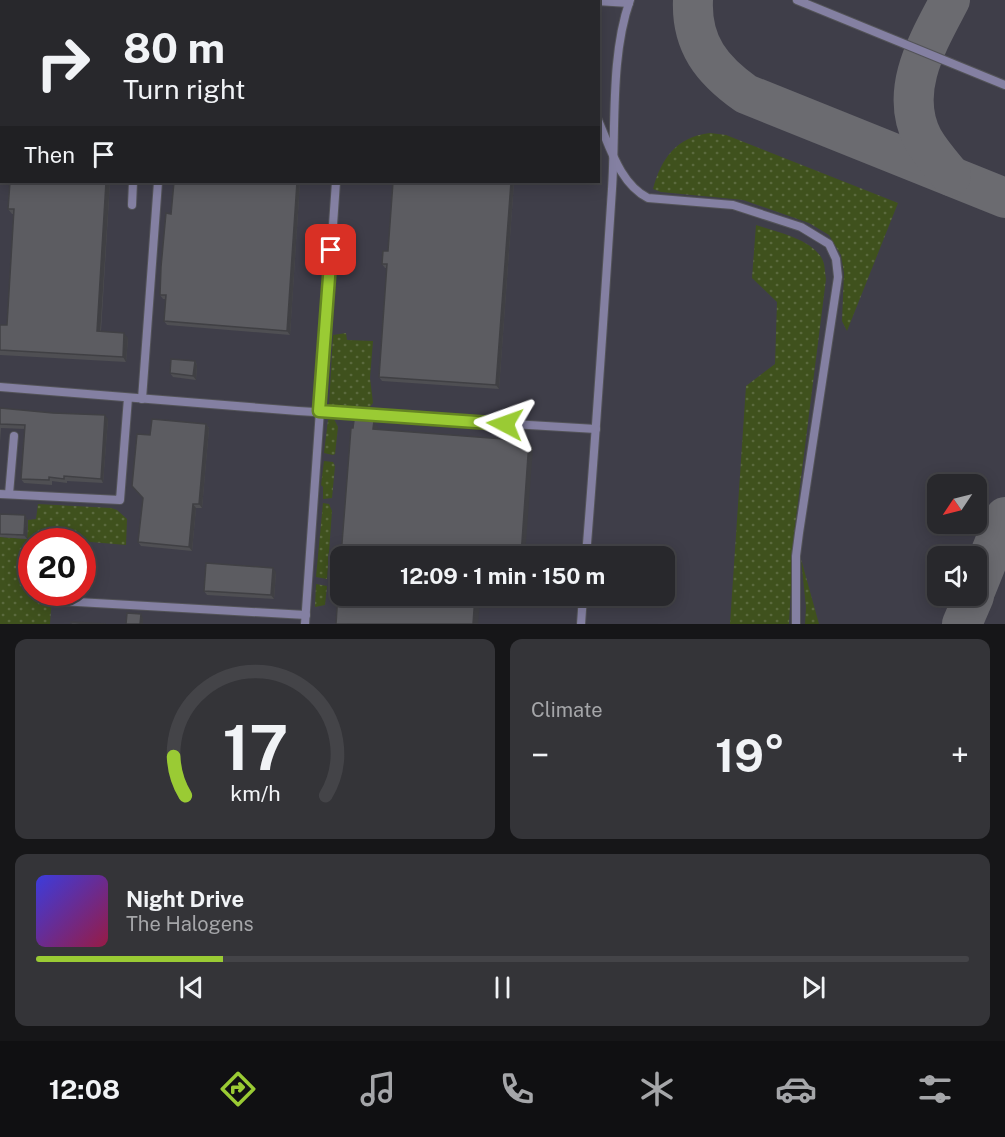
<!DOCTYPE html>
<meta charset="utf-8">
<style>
:root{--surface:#28282c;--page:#343438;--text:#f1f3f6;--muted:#a5a6a9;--line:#444448;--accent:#9acb34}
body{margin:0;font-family:"Public Sans",sans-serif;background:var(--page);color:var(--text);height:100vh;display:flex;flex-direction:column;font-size:22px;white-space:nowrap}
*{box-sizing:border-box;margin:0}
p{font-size:20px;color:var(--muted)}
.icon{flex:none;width:33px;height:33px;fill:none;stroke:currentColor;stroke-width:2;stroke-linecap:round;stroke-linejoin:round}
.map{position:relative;height:624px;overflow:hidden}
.drawer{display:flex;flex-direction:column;gap:15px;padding:15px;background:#161618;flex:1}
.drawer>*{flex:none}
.banner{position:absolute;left:0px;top:0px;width:600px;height:183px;box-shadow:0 3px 15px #0003,0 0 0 2px var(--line);background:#28282c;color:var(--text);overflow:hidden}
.needle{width:39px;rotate:235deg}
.controls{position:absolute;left:927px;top:474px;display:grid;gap:12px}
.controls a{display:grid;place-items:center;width:60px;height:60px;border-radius:12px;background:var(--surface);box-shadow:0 3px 15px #0003,0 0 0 2px var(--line);font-size:30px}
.speed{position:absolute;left:18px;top:528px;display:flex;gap:12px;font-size:30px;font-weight:700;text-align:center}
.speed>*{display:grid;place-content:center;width:78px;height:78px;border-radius:50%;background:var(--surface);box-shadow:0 3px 15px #0003,0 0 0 2px var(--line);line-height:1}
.speed .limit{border:9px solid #d22;background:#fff;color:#111}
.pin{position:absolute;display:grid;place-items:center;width:51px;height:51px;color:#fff;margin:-26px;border-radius:12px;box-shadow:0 3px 9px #0006}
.me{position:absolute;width:66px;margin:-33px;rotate:274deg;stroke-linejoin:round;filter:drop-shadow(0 0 4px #0008)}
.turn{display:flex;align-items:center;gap:21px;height:126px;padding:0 24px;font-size:27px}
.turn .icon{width:78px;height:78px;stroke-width:2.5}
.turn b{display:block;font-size:42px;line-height:51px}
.then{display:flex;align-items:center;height:57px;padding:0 24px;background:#0003;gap:12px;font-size:22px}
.big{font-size:45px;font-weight:700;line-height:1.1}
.drawer .card{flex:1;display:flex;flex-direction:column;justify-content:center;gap:9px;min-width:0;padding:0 21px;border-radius:12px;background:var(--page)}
.drawer .dial{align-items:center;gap:0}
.dial svg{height:156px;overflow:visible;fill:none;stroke:var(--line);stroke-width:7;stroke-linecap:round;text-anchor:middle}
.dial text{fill:var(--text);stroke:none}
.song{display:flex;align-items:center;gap:18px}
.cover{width:72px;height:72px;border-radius:9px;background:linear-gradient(135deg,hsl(240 70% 55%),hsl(340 70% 35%))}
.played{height:6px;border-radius:3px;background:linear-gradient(90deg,var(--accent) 20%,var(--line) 20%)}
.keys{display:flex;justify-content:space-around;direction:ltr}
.heat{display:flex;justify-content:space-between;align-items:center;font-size:33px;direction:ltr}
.drawer .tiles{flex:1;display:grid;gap:15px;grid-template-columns:1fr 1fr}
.card:last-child{grid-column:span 2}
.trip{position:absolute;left:330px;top:546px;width:345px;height:60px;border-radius:12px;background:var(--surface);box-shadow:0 3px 15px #0003,0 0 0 2px var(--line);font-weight:700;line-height:60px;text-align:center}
.dock{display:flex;height:96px;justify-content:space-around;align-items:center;background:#101012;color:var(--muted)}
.dock .icon{width:42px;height:42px}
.dock .current{color:var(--accent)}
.dock b{font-size:27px;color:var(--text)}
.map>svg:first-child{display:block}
</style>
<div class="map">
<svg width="1005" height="624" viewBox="0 0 1005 624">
<defs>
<pattern id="grass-dots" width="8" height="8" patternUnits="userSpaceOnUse" patternTransform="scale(1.5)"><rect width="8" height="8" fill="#3f511d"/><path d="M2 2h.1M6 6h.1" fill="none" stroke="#5b6a3e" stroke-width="1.8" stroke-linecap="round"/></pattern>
</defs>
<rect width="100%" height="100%" fill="#35353a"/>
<path fill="#3f3e49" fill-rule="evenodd" d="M0 0H1005V624H0ZM2 2H598V182H2ZM938 484H976V524H938ZM32 542H82V592H32ZM340 556H664V596H340ZM938 556H976V596H938Z"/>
<g fill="url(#grass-dots)">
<path d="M710 133 726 135 898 203 847 331 842 321 844 273 841 255 829 235 809 223 743 200 661 192 653 189C661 159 676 137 710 133Z"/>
<path d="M756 225C777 232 818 240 824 264 825 269 825 274 826 279L794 534 789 624H730L746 386 775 364 777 302 752 278Z"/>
<polygon points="346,333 347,340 373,341 370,378 373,403 370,407 329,405 333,335"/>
<polygon points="334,419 338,427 335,454 333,455 324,453 328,420"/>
<polygon points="324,461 333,462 335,466 332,498 323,499 323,487 321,485"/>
<polygon points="323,503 329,504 332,511 327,579 316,577"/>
<polygon points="38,504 111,508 117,510 127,519 126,545 56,539 56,541 32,542 32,592 52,593 50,624 0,624 0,537 27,539 28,520 36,519"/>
<polygon points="801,559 819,624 805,624 806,607"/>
<polygon points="316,584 327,586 325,605 315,607"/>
</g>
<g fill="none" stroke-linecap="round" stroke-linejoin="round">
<g stroke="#6b6b70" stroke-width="40">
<path d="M693 0C691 44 712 70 746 94L1005 198"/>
<path d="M950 0C928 42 898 91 923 139 931 153 941 164 951 176"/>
<polyline points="976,589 1005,517"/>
<polyline points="962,624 974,596"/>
</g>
<g stroke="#535358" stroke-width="10">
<g id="lane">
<polyline points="543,0 544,2"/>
<polyline points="580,0 629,3"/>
<polyline points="797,0 1005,85"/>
<polyline points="170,2 170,0"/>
<polyline points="349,2 349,0"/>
<polyline points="0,94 2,97"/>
<path d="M598 120C610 147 620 184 648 198L733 205 801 227 829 244 836 259 838 277 799 533 796 556V624"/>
<polyline points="0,142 2,119"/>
<polyline points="132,205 133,182"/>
<polyline points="0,387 298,411 596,429"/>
<polyline points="142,399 158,182"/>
<polyline points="0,494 120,500 128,398"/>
<polyline points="9,494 14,436"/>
<path d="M586 556C596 434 604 312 612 189 616 129 610 56 630 0"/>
<polyline points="60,601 306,615"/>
<polyline points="305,624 336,182"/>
<polyline points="581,624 583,596"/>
</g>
</g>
<use href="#lane" stroke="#8480a2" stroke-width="8"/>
</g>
<g fill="#4f4f53">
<polygon points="110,182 101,331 128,338 126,362 0,355 0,325 7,325 14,214 12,214 8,209"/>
<polygon points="300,182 290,335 167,325 164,321 166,299 163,299 160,295 171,214"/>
<polygon points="393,182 514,182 499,389 382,381 379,377 387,268 385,268 382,264 388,251"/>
<polygon points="195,361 197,365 196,380 173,377 170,373"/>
<polygon points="0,408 108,419 103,483 67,481 67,483 52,481 52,485 24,483 21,479 25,429 1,428 0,442"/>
<polygon points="206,424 209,428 202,508 196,508 192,551 141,546 138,542 150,435"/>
<polygon points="0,514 28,520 27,539 0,537"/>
<polygon points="276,572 274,599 207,595 204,591"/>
<polygon points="340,596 523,596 522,604 480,601"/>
</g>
<g fill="#404044">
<polygon points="106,182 110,182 100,336 97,331"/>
<polygon points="297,182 300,182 290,335 287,331"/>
<polygon points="511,182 514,182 499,389 496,385"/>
<polygon points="124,333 128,338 126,362 123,357"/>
<polygon points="195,361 197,365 196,380 193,376"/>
<polygon points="105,415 108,419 103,483 101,479"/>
<polygon points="374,421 378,427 377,435 373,429"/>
<polygon points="206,424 209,428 202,508 199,504"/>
<polygon points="529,441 533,447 525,556 521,556"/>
<polygon points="193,504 196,508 192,551 189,547"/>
<polygon points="25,515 28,520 27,539 24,535"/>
<polygon points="273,568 276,572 274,599 271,595"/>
<polygon points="475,596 480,601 478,624 473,624"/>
<polygon points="518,596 523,596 522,604 518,598"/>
<polygon points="141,614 143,618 143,624 140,624"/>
</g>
<g fill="#5c5c61" stroke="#404044" stroke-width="1.5">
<rect x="114" y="0" width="36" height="2"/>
<rect x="187" y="0" width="122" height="2"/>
<polygon points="10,182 106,182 97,331 124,333 123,357 0,350 0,325 7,325 14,209 8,209"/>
<polygon points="174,182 297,182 287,331 164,321 166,295 160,295 161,267 166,213 171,214"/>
<polygon points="393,182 511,182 496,385 379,377 387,264 382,264 383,251 388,251"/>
<polygon points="171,359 195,361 193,376 170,373"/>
<polygon points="0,408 53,413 105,415 101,479 64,476 64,479 49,477 49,480 21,479 25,425 0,424"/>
<polygon points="152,419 206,424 199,504 193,504 189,547 138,542 143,498 132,486 137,434 150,435"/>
<polygon points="354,420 374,421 373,429 529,441 521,556 341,556 351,428 353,428"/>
<polygon points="0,514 25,515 24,535 0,534"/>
<polygon points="340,562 340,596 475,596 473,624 336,624"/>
<polygon points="206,563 273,568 271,595 204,591"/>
<polygon points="483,596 518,596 518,598"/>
<polygon points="127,613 141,614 140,624 126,624"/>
<polygon points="71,622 106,624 71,624"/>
</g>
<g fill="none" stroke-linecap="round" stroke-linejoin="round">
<g stroke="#648422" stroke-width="15">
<polyline id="route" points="331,250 319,411 505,424"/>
</g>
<use href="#route" stroke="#9acb34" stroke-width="10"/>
</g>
</svg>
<div class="controls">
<a><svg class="needle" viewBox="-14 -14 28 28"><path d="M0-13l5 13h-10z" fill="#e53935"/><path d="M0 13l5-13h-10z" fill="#a5a6a9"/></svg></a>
<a><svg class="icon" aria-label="sound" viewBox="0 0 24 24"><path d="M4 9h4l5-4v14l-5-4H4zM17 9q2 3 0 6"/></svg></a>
</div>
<div class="speed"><div class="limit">20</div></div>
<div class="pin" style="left:331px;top:250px;background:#d93025"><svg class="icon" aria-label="arrive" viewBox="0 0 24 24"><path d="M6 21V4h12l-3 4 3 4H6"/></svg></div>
<svg class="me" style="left:505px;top:424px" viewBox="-20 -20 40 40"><path d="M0-17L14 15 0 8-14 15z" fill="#9acb34" stroke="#fff" stroke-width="4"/></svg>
<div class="trip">12:09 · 1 min · 150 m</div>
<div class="banner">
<div class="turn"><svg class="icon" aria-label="right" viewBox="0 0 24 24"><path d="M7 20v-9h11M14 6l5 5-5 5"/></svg><div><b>80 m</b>Turn right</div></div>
<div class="then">Then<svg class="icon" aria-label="arrive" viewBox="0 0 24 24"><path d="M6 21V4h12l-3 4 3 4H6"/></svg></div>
</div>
</div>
<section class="drawer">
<div class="tiles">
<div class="card dial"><svg viewBox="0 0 100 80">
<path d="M14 69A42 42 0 1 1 86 69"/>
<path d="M14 69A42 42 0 0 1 8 49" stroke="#9acb34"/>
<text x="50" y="56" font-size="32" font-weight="700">17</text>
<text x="50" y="72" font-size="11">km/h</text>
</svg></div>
<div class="card"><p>Climate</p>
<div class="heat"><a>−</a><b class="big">19°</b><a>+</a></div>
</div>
<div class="card">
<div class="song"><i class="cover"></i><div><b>Night Drive</b><p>The Halogens</p></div></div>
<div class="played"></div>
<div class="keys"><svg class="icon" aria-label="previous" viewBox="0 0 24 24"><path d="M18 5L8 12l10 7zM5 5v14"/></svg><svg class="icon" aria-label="pause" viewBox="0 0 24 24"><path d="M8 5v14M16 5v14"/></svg><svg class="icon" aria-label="next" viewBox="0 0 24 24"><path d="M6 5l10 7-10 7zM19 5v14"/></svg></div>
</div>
</div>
</section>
<nav class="dock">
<b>12:08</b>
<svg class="icon current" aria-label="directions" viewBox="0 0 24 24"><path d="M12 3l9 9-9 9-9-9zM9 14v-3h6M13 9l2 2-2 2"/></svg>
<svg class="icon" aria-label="music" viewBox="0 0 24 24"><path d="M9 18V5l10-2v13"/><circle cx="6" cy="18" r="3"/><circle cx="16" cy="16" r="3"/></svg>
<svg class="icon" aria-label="phone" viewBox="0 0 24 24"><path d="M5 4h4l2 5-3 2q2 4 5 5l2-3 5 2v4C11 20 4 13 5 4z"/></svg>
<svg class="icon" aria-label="climate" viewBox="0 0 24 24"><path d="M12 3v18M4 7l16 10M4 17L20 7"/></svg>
<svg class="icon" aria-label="car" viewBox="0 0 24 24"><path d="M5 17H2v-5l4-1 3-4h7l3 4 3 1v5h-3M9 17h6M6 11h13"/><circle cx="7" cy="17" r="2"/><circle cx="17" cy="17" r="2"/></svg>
<svg class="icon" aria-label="filters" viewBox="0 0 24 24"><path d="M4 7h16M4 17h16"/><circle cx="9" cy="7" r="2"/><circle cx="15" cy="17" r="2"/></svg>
</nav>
